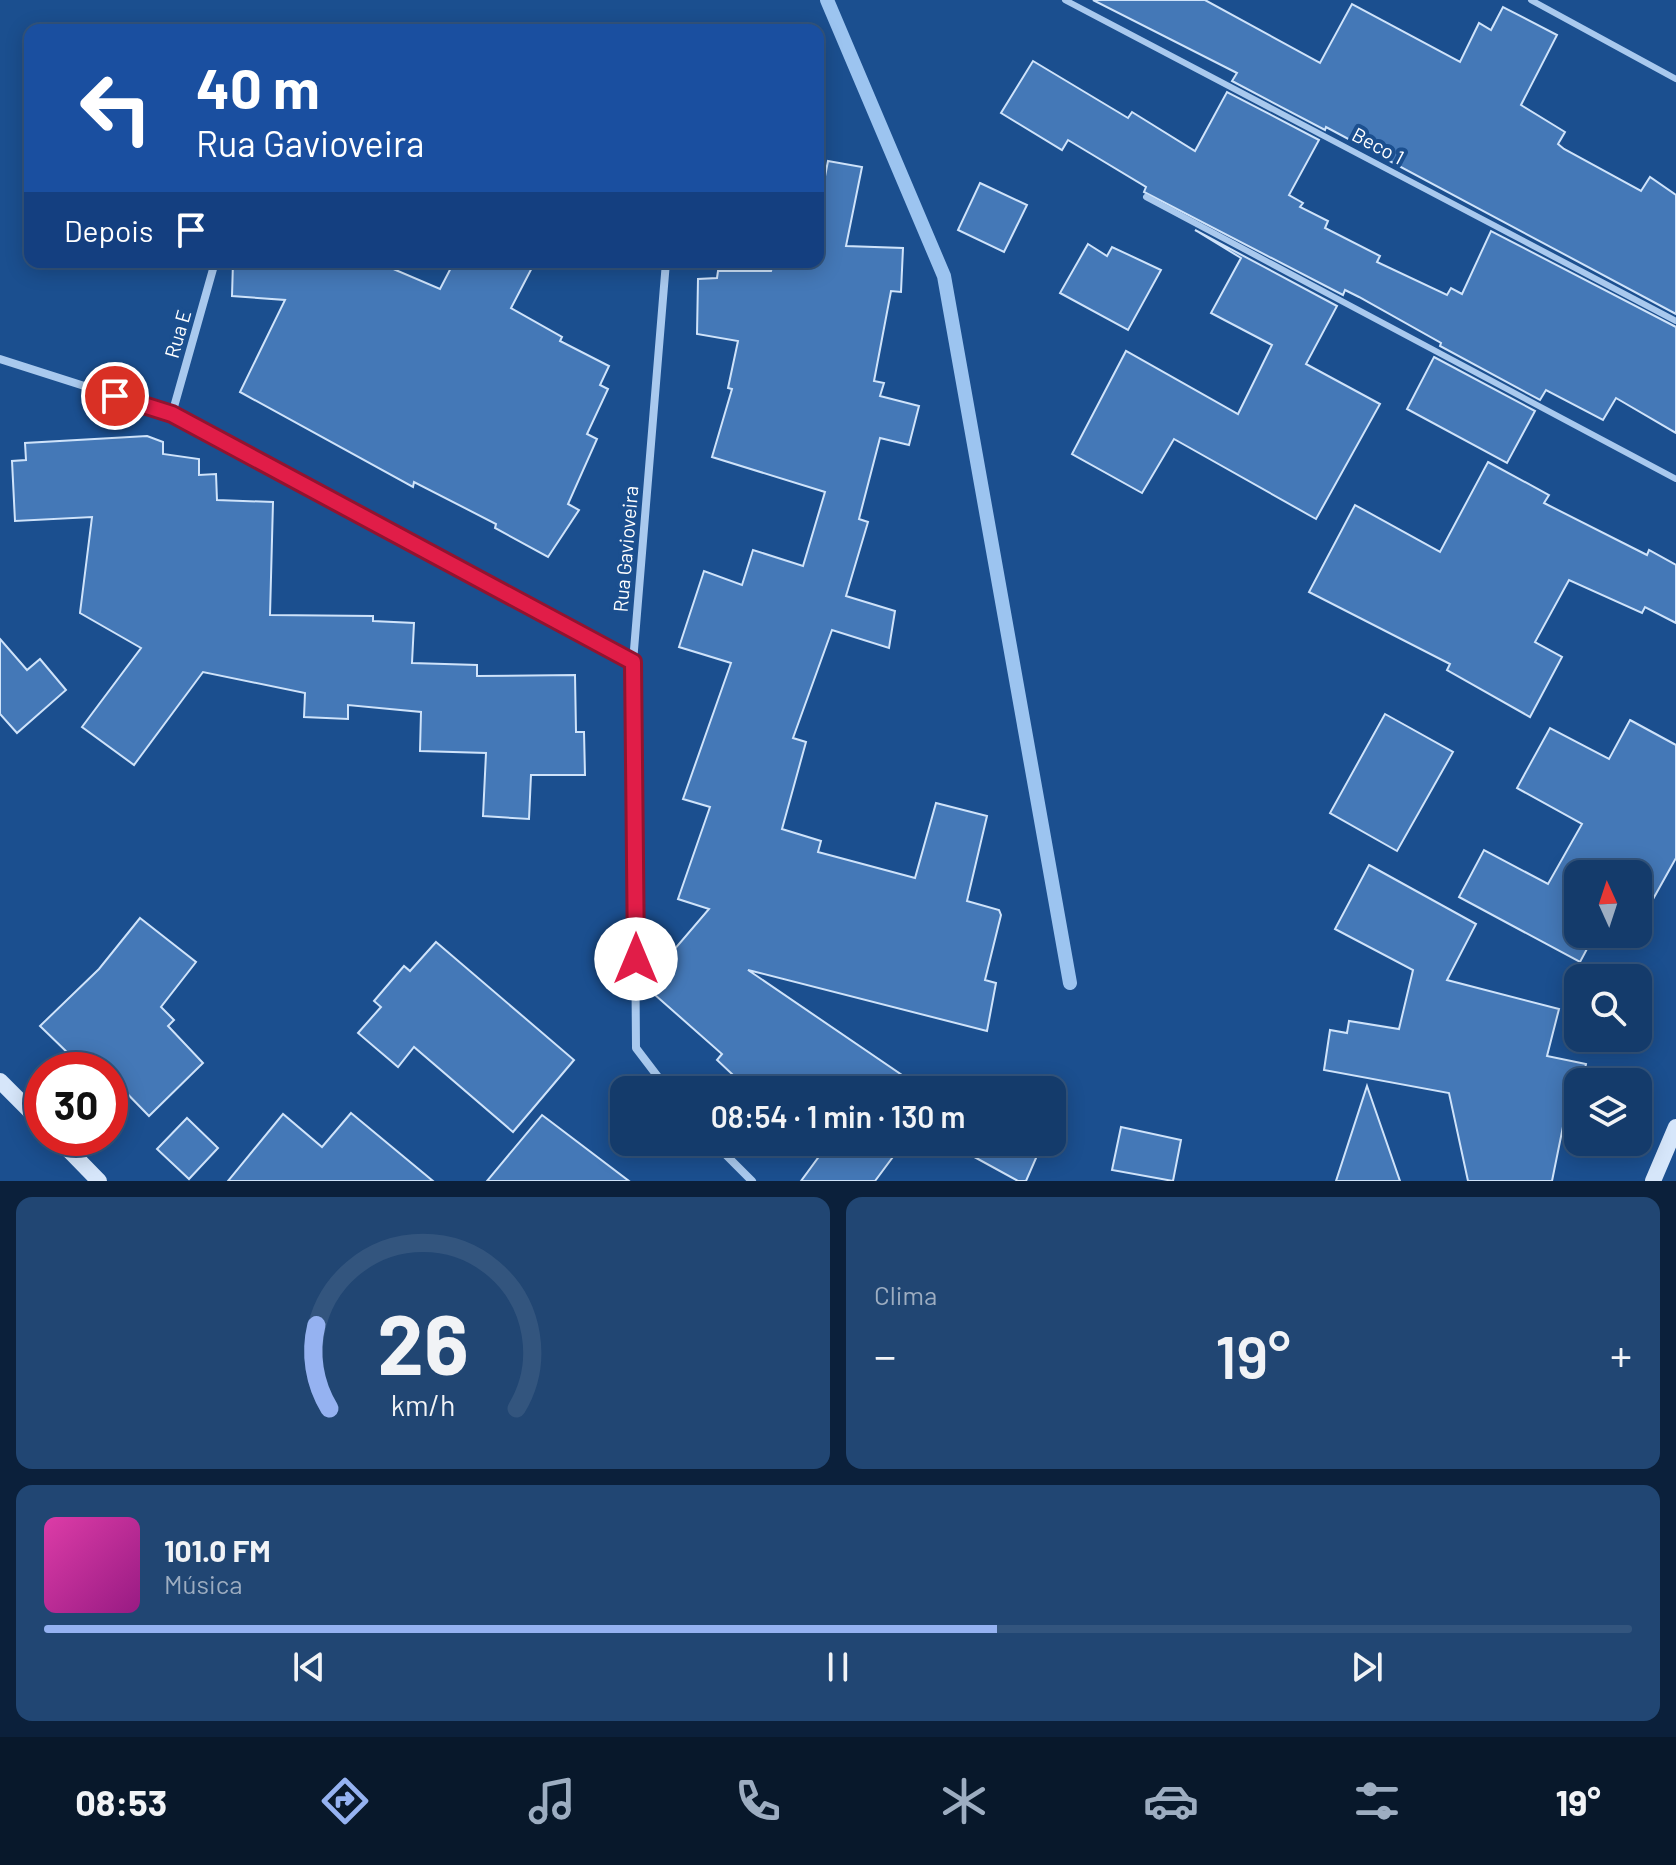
<!DOCTYPE html>
<html lang="pt">
<meta charset="utf-8">
<style>
:root{--surface:#143b6b;--page:#214673;--text:#f1f3f6;--muted:#9dadc1;--line:#33557e;--accent:#95b2f1}
body{margin:0;font-family:Barlow,sans-serif;background:var(--page);color:var(--text);height:100vh;display:flex;flex-direction:column;font-size:30px;white-space:nowrap}
*{box-sizing:border-box;margin:0}
p{font-size:26px;color:var(--muted)}
.icon{flex:none;width:44px;height:44px;fill:none;stroke:currentColor;stroke-width:2;stroke-linecap:round;stroke-linejoin:round}
.map{position:relative;height:1181px;overflow:hidden}
.side{display:flex;flex-direction:column;gap:16px;padding:16px;background:#0b203b;flex:1}
.side>*{flex:none}
.banner{position:absolute;left:24px;top:24px;width:800px;height:244px;border-radius:16px;box-shadow:0 4px 20px #0003,0 0 0 2px var(--line);background:#1a4fa0;color:#fff;overflow:hidden}
.needle{width:52px;rotate:357deg}
.fabs{position:absolute;left:1564px;top:860px;display:grid;gap:16px}
.fabs a{display:grid;place-items:center;width:88px;height:88px;border-radius:16px;background:var(--surface);box-shadow:0 4px 20px #0003,0 0 0 2px var(--line);font-size:40px}
.speed{position:absolute;left:24px;top:1052px;display:flex;gap:16px;font-size:40px;font-weight:700;text-align:center}
.speed>*{display:grid;place-content:center;width:104px;height:104px;border-radius:50%;background:var(--surface);box-shadow:0 4px 20px #0003,0 0 0 2px var(--line);line-height:1}
.speed .limit{border:12px solid #d22;background:#fff;color:#111}
.pin{position:absolute;display:grid;place-items:center;width:68px;height:68px;color:#fff;margin:-34px;border:4px solid #fff;border-radius:50%;box-shadow:0 2px 8px #0007}
.me{position:absolute;width:88px;margin:-44px;rotate:0deg;stroke-linejoin:round;filter:drop-shadow(0 0 6px #0008)}
.turn{display:flex;align-items:center;gap:28px;height:168px;padding:0 40px;font-size:36px}
.turn .icon{width:104px;height:104px;stroke-width:2.5}
.turn b{display:block;font-size:56px;line-height:68px}
.then{display:flex;align-items:center;height:76px;padding:0 40px;background:#0003;gap:16px;font-size:30px}
.big{font-size:60px;font-weight:600;line-height:1.1}
.side .widget{flex:1;display:flex;flex-direction:column;justify-content:center;gap:12px;min-width:0;padding:0 28px;border-radius:16px;background:var(--page)}
.side .dial{align-items:center;gap:0}
.dial svg{height:208px;overflow:visible;fill:none;stroke:var(--line);stroke-width:7;stroke-linecap:round;text-anchor:middle}
.dial text{fill:var(--text);stroke:none}
.song{display:flex;align-items:center;gap:24px}
.cover{width:96px;height:96px;border-radius:12px;background:linear-gradient(135deg,hsl(320 70% 55%),hsl(310 70% 35%))}
.played{height:8px;border-radius:4px;background:linear-gradient(90deg,var(--accent) 60%,var(--line) 60%)}
.keys{display:flex;justify-content:space-around;direction:ltr}
.heat{display:flex;justify-content:space-between;align-items:center;font-size:44px;direction:ltr}
.side .tiles{flex:1;display:grid;gap:16px;grid-template-columns:1fr 1fr}
.widget:last-child{grid-column:span 2}
.trip{position:absolute;left:610px;top:1076px;width:456px;height:80px;border-radius:16px;background:var(--surface);box-shadow:0 4px 20px #0003,0 0 0 2px var(--line);font-weight:600;line-height:80px;text-align:center}
.tabs{display:flex;height:128px;justify-content:space-around;align-items:center;background:#08182b;color:var(--muted)}
.tabs .icon{width:56px;height:56px}
.tabs .selected{color:var(--accent)}
.tabs b{font-size:36px;color:var(--text)}
.map>svg:first-child{display:block}
</style>
<div class="map">
<svg width="1676" height="1181" viewBox="0 0 1676 1181">
<rect width="100%" height="100%" fill="#1b4f8f"/>
<g fill="none" stroke-linecap="round" stroke-linejoin="round">
<polyline stroke="#9cc4f0" stroke-width="14" points="827,0 944,276 1070,983"/>
</g>
<g fill="#4478b7" stroke="#cfe3fa" stroke-width="2">
<polygon points="1093,0 1205,0 1320,63 1352,4 1460,62 1479,23 1491,30 1503,7 1557,35 1521,105 1565,132 1558,144 1564,149 1641,191 1650,177 1676,195 1676,314 1326,127 1325,130 1232,81 1237,73"/>
<polygon points="1033,61 1128,118 1132,112 1195,151 1227,92 1319,140 1289,195 1303,203 1300,207 1328,221 1325,228 1380,256 1377,262 1447,295 1451,288 1462,294 1491,231 1676,327 1676,433 1616,398 1603,420 1546,390 1540,400 1440,346 1441,343 1359,297 1345,290 1343,295 1144,192 1146,187 1068,140 1062,150 1001,113"/>
<polygon points="828,161 862,167 846,246 903,248 901,292 891,291 874,381 884,383 880,396 919,406 909,445 880,438 859,519 868,522 846,596 895,611 889,648 832,630 793,738 806,742 782,829 821,841 818,852 915,878 936,803 987,816 967,901 999,910 1001,915 985,980 996,983 987,1031 748,970 924,1090 749,1090 717,1060 722,1054 646,987 658,974 655,972 709,909 678,899 710,807 683,799 731,663 679,647 704,571 742,585 753,550 803,566 825,492 712,457 732,389 728,388 738,341 697,334 698,279 717,278 718,271 771,271 774,262 818,262 818,212"/>
<polygon points="980,183 1027,205 1004,252 958,230"/>
<polygon points="1195,230 1337,306 1306,364 1380,404 1316,519 1174,439 1142,493 1072,454 1126,351 1238,414 1272,345 1211,313 1241,258"/>
<polygon points="1088,244 1107,256 1112,247 1161,270 1128,330 1060,293"/>
<polygon points="233,262 377,262 440,289 454,262 535,262 511,308 562,337 560,341 609,366 600,385 608,389 587,434 597,439 568,504 579,510 548,557 495,528 496,524 414,482 413,487 240,392 285,300 232,296"/>
<polygon points="1434,357 1535,411 1507,463 1407,409"/>
<polygon points="147,436 163,442 163,454 199,459 199,475 216,474 217,500 273,502 270,615 373,616 373,621 414,623 412,663 477,665 477,676 575,675 576,732 584,732 585,775 531,775 529,819 483,816 486,753 420,751 421,712 348,705 348,719 304,717 305,693 203,672 134,765 82,727 141,648 80,613 92,517 15,521 12,461 26,460 25,443"/>
<polygon points="1488,462 1549,495 1544,503 1647,555 1649,550 1676,565 1676,623 1645,607 1642,613 1569,580 1535,642 1562,657 1530,717 1447,670 1450,664 1309,592 1355,505 1440,552"/>
<polygon points="0,639 27,670 40,659 66,690 17,733 0,714"/>
<polygon points="1385,714 1453,752 1397,851 1330,813"/>
<polygon points="1630,720 1676,745 1676,858 1643,917 1638,914 1638,874 1578,874 1578,934 1595,934 1580,962 1459,897 1484,850 1548,884 1582,824 1517,788 1550,728 1609,759"/>
<polygon points="1369,865 1476,924 1447,980 1559,1009 1547,1056 1586,1064 1582,1082 1578,1082 1577,1104 1568,1102 1552,1181 1468,1181 1449,1093 1324,1070 1330,1030 1347,1033 1349,1021 1399,1029 1413,970 1335,929"/>
<polygon points="140,918 196,962 161,1007 174,1020 168,1026 203,1063 149,1116 110,1076 110,1070 93,1070 74,1053 71,1056 40,1026 99,969"/>
<polygon points="436,942 574,1060 513,1132 414,1047 398,1067 358,1033 381,1007 374,1001 404,966 410,971"/>
<polygon points="1367,1086 1400,1181 1336,1181"/>
<polygon points="351,1113 433,1181 228,1181 283,1114 322,1147"/>
<polygon points="542,1115 629,1181 487,1181"/>
<polygon points="187,1118 218,1148 189,1179 157,1149"/>
<polygon points="1121,1127 1181,1140 1173,1181 1112,1170"/>
<polygon points="810,1142 904,1142 875,1181 801,1181 823,1151"/>
<polygon points="947,1142 1043,1142 1026,1181 1018,1181"/>
</g>
<g fill="none" stroke-linecap="round" stroke-linejoin="round">
<g stroke="#a9c9ee" stroke-width="6">
<polyline points="1065,0 1676,321"/>
<polyline points="1531,0 1676,79"/>
<polyline points="1146,197 1676,479"/>
</g>
<g stroke="#a9c9ee" stroke-width="8">
<polyline points="666,262 633,662 636,1048 668,1090"/>
<polyline points="0,359 172,414 633,662"/>
<polyline points="172,414 215,262"/>
<polyline points="713,1142 752,1181"/>
</g>
<g stroke="#d6e6fa" stroke-width="16">
<polyline points="0,1081 42,1123"/>
<polyline points="57,1138 99,1181"/>
<polyline points="1653,1181 1676,1127"/>
</g>
</g>
<g fill="none" stroke-linecap="round" stroke-linejoin="round">
<g stroke="#92132f" stroke-width="20">
<polyline id="route" points="115,396 172,414 633,662 636,959"/>
</g>
<use href="#route" stroke="#e11d48" stroke-width="14"/>
</g>
<g text-anchor="middle" stroke-width="8" stroke-linejoin="round" paint-order="stroke">
<g font-size="20" fill="#fff" stroke="#1b4f8f">
<text transform="translate(1378 146) rotate(28)" y="7">Beco 1</text>
<text transform="translate(178 334) rotate(-74)" y="7">Rua E</text>
<text transform="translate(626 549) rotate(-85)" y="7">Rua Gavioveira</text>
</g>
</g>
</svg>
<div class="fabs">
<a><svg class="needle" viewBox="-14 -14 28 28"><path d="M0-13l5 13h-10z" fill="#e53935"/><path d="M0 13l5-13h-10z" fill="#9dadc1"/></svg></a>
<a><svg class="icon" aria-label="search" viewBox="0 0 24 24"><circle cx="10" cy="10" r="6"/><path d="M15 15l6 6"/></svg></a>
<a><svg class="icon" aria-label="layers" viewBox="0 0 24 24"><path d="M12 4l9 5-9 5-9-5zM3 14l9 5 9-5"/></svg></a>
</div>
<div class="speed"><div class="limit">30</div></div>
<div class="pin" style="left:115px;top:396px;background:#d93025"><svg class="icon" aria-label="arrive" viewBox="0 0 24 24"><path d="M6 21V4h12l-3 4 3 4H6"/></svg></div>
<svg class="me" style="left:636px;top:959px" viewBox="-20 -20 40 40"><circle r="19" fill="#fff"/><path d="M0-13L10 11 0 6-10 11z" fill="#e11d48"/></svg>
<div class="trip">08:54 · 1 min · 130 m</div>
<div class="banner">
<div class="turn"><svg class="icon" aria-label="left" viewBox="0 0 24 24"><path d="M17 20v-9H6M10 6l-5 5 5 5"/></svg><div><b>40 m</b>Rua Gavioveira</div></div>
<div class="then">Depois<svg class="icon" aria-label="arrive" viewBox="0 0 24 24"><path d="M6 21V4h12l-3 4 3 4H6"/></svg></div>
</div>
</div>
<section class="side">
<div class="tiles">
<div class="widget dial"><svg viewBox="0 0 100 80">
<path d="M14 69A42 42 0 1 1 86 69"/>
<path d="M14 69A42 42 0 0 1 9 37" stroke="#95b2f1"/>
<text x="50" y="56" font-size="32" font-weight="700">26</text>
<text x="50" y="72" font-size="11">km/h</text>
</svg></div>
<div class="widget"><p>Clima</p>
<div class="heat"><a>−</a><b class="big">19°</b><a>+</a></div>
</div>
<div class="widget">
<div class="song"><i class="cover"></i><div><b>101.0 FM</b><p>Música</p></div></div>
<div class="played"></div>
<div class="keys"><svg class="icon" aria-label="previous" viewBox="0 0 24 24"><path d="M18 5L8 12l10 7zM5 5v14"/></svg><svg class="icon" aria-label="pause" viewBox="0 0 24 24"><path d="M8 5v14M16 5v14"/></svg><svg class="icon" aria-label="next" viewBox="0 0 24 24"><path d="M6 5l10 7-10 7zM19 5v14"/></svg></div>
</div>
</div>
</section>
<nav class="tabs">
<b>08:53</b>
<svg class="icon selected" aria-label="directions" viewBox="0 0 24 24"><path d="M12 3l9 9-9 9-9-9zM9 14v-3h6M13 9l2 2-2 2"/></svg>
<svg class="icon" aria-label="music" viewBox="0 0 24 24"><path d="M9 18V5l10-2v13"/><circle cx="6" cy="18" r="3"/><circle cx="16" cy="16" r="3"/></svg>
<svg class="icon" aria-label="phone" viewBox="0 0 24 24"><path d="M5 4h4l2 5-3 2q2 4 5 5l2-3 5 2v4C11 20 4 13 5 4z"/></svg>
<svg class="icon" aria-label="climate" viewBox="0 0 24 24"><path d="M12 3v18M4 7l16 10M4 17L20 7"/></svg>
<svg class="icon" aria-label="car" viewBox="0 0 24 24"><path d="M5 17H2v-5l4-1 3-4h7l3 4 3 1v5h-3M9 17h6M6 11h13"/><circle cx="7" cy="17" r="2"/><circle cx="17" cy="17" r="2"/></svg>
<svg class="icon" aria-label="filters" viewBox="0 0 24 24"><path d="M4 7h16M4 17h16"/><circle cx="9" cy="7" r="2"/><circle cx="15" cy="17" r="2"/></svg>
<b>19°</b>
</nav>
